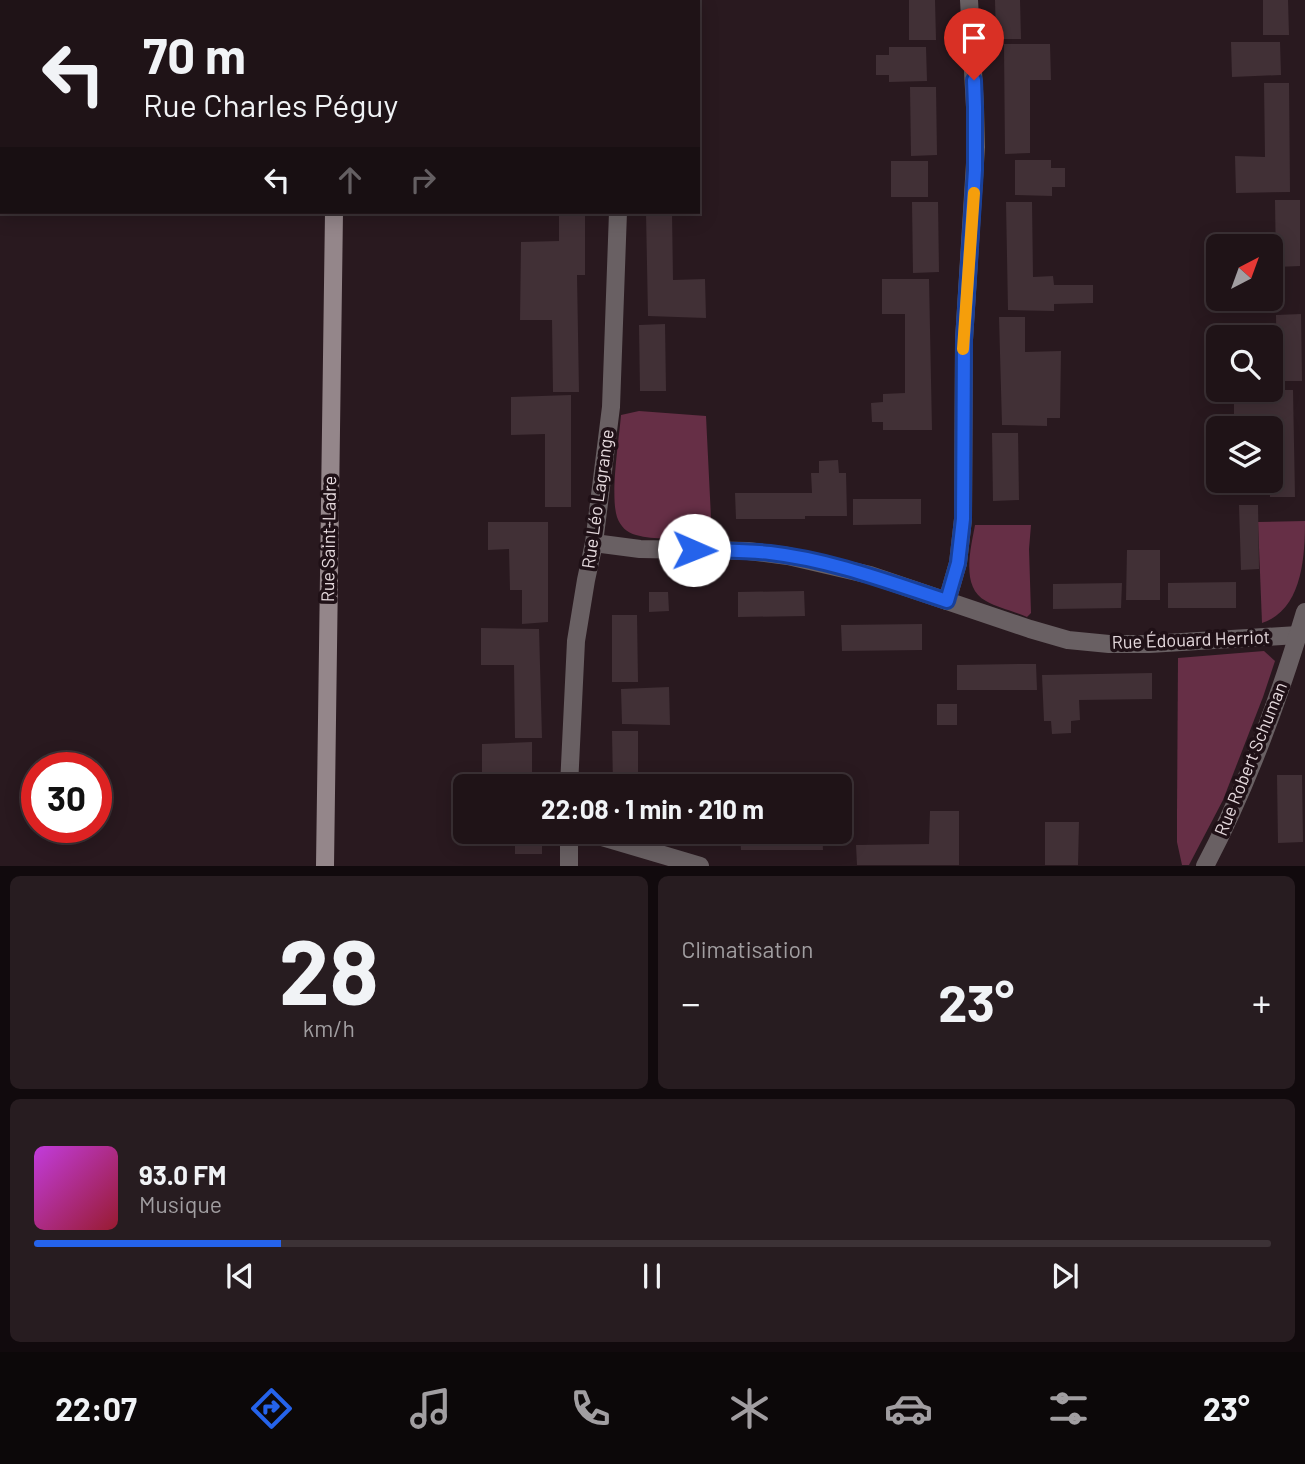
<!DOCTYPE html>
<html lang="fr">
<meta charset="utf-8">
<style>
:root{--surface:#1f1317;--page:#271c20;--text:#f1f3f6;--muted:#a19ea1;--line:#3c3236;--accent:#2563eb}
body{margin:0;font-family:Barlow,sans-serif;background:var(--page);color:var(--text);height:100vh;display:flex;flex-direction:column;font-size:26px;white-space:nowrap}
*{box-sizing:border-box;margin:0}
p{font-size:23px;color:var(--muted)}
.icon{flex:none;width:38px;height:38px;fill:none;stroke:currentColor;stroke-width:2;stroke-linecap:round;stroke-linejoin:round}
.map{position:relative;height:866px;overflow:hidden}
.sheet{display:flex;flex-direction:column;gap:10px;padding:10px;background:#110a0d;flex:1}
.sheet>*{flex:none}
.hud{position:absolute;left:0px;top:0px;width:700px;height:214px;box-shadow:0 4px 18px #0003,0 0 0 2px var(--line);background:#1f1317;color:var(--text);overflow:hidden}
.needle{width:46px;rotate:41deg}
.buttons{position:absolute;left:1206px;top:234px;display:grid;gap:14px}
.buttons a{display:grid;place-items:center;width:77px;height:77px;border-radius:10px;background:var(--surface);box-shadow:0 4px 18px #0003,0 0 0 2px var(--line);font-size:35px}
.speed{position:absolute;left:21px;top:752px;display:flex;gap:14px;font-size:35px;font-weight:700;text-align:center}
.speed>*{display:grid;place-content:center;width:91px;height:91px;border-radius:50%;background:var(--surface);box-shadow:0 4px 18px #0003,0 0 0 2px var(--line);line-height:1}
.speed .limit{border:10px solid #d22;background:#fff;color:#111}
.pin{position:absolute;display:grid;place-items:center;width:60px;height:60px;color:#fff;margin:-72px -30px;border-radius:50% 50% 50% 0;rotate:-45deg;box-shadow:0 0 7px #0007}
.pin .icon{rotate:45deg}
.me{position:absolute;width:77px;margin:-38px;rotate:91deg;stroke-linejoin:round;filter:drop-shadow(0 0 5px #0008)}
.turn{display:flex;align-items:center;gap:24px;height:147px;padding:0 28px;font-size:32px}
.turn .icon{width:91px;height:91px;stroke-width:2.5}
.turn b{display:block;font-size:49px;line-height:60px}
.lanes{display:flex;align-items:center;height:66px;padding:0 28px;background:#0003;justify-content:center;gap:35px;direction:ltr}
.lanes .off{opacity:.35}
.big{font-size:52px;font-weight:700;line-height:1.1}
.sheet .card{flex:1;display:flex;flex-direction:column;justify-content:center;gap:10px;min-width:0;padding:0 24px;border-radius:10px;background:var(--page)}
.sheet .dial{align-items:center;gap:0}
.dial b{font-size:91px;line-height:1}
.song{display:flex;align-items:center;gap:21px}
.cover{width:84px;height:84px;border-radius:10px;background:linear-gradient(135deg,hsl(290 70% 55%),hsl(350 70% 35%))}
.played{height:7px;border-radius:4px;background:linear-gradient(90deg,var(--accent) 20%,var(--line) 20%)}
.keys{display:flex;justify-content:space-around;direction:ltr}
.heat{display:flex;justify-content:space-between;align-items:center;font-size:38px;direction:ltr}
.sheet .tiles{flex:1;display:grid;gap:10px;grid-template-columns:1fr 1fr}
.card:last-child{grid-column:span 2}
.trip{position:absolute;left:453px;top:774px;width:399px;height:70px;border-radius:10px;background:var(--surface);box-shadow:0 4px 18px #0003,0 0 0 2px var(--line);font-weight:700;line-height:70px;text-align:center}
.tab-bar{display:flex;height:112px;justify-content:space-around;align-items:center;background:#0c0809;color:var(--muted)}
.tab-bar .icon{width:49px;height:49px}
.tab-bar .selected{color:var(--accent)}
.tab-bar b{font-size:32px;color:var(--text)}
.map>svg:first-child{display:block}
</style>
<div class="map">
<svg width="1305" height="866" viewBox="0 0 1305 866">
<rect width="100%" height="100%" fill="#29191f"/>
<g fill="#662f46">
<path d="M639 411 706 416 712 538C687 536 660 542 636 535 627 533 620 526 617 517 610 495 619 440 621 415Z"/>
<path d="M1305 521C1305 557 1302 610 1262 623L1258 522Z"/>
<path d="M975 525H1031L1029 549 1031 613 1027 617C1014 611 998 608 986 601 960 587 971 548 975 525Z"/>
<polygon points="1264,651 1275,661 1263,697 1223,800 1189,865 1182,865 1177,842 1177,813 1178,658"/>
</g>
<g fill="#413036">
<polygon points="909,0 935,0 936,40 909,40"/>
<polygon points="995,0 1020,0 1021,39 996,39"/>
<polygon points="1263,0 1288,0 1289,35 1263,35"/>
<polygon points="1231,42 1280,42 1281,75 1232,77"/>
<polygon points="1004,44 1050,44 1051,80 1030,80 1030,153 1005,154"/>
<polygon points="889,47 926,47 927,81 889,82 889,75 876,75 876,55 889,55"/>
<polygon points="1264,83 1289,83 1290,192 1236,193 1235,156 1265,157"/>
<polygon points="910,87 936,87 937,155 911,156"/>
<polygon points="1015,160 1051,160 1051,168 1065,168 1065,187 1052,187 1052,196 1015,195"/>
<rect x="891" y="161" width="37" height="36"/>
<polygon points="1275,200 1300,200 1300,266 1276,267"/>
<polygon points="912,202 938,202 939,272 913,273"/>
<polygon points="1006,202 1032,202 1033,277 1053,276 1054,285 1093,285 1093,303 1054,304 1054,311 1008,310"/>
<polygon points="559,212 585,212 585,275 577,275 579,392 553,392 552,320 520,320 521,242 559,241"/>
<polygon points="646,212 672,212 673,280 705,279 706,318 648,316"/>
<polygon points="882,279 929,279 932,430 883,430 883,422 872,422 871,403 883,402 883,394 905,393 905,314 882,314"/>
<polygon points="1301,314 1302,381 1277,381 1276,315"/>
<polygon points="999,317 1025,317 1025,352 1061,351 1060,418 1047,418 1047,426 1002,425"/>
<polygon points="665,324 666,391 640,391 639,325"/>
<polygon points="1234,390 1293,390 1295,497 1270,497 1270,429 1268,429 1268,423 1234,423"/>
<polygon points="571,395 571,507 545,507 545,434 511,435 511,397"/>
<polygon points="992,433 1018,433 1019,500 993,501"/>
<polygon points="838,460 839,473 846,473 847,516 805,516 805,519 736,519 735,493 812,493 811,473 819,473 819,461"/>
<polygon points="853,499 921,499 921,524 853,525"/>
<polygon points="1239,505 1258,505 1259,569 1241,570"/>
<polygon points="488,522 548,522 548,622 522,624 522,590 510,590 509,549 488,550"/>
<polygon points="1127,550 1160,550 1160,600 1126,600"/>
<polygon points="1236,582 1236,608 1168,608 1168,583"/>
<polygon points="1122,583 1121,608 1053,609 1053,584"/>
<polygon points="804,591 805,616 738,617 738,592"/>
<polygon points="649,592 668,592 669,611 649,612"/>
<polygon points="612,615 637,615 638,682 612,682"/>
<polygon points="922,624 922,650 842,651 841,625"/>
<polygon points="481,628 539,629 542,738 515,738 514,665 481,665"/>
<polygon points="1022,664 1036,664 1037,690 957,690 957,665"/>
<polygon points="1152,673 1152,699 1079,700 1080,720 1071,721 1071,733 1052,734 1051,721 1044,721 1042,675"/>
<polygon points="669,687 670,725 622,724 621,689"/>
<rect x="937" y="704" width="20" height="21"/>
<polygon points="612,731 638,731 638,786 613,786"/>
<polygon points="532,742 532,781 482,781 482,744"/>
<polygon points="1277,775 1302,775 1303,842 1278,843"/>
<polygon points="930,811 959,811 959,865 857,865 856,845 929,844"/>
<polygon points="1045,822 1079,822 1078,865 1045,865"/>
<rect x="515" y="831" width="27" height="23"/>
<polygon points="740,831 822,831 823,850 741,850"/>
</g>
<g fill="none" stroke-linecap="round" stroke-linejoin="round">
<g stroke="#696063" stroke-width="18">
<polyline points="12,0 12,2"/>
<polyline points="616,0 616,2"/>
<polyline points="0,86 2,83"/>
<polyline points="0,124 2,133"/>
<polyline points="594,543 640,549 748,551 788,556 870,575 1030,629 1068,640 1109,644 1149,644 1298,635"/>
<polyline points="947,601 958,563 963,519 964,340 976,147 975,107 969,0"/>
<polyline points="569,786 576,641 586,580 594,543 611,407 618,212"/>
<polyline points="582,831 700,866"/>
<polyline points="569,866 569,831"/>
<path d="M1205 866C1248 785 1279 699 1305 612"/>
</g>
<g stroke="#94868a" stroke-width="18">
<polyline points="337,2 337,0"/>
<polyline points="325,866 334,212"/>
</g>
</g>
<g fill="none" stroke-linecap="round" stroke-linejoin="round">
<g stroke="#184099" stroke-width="18">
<path id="route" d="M694 550C719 551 745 550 770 553 831 560 889 582 947 601L958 563 963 519 964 340 975 170V107L974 80"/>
</g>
<use href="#route" stroke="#2563eb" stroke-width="12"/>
<polyline stroke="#f59e0b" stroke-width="12" points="963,349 974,193"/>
</g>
<g text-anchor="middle" stroke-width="7" stroke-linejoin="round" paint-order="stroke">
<g font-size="18" fill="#e5d9dd" stroke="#1f1016">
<text transform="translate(598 499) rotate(-82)" y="6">Rue Léo Lagrange</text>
<text transform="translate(329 539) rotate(-89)" y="6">Rue Saint-Ladre</text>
<text transform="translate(1191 640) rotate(-2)" y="6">Rue Édouard Herriot</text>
<text transform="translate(1251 759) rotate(-68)" y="6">Rue Robert Schuman</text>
</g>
</g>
</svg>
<div class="buttons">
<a><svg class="needle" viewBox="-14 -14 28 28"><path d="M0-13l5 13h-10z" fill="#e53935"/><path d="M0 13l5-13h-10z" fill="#a19ea1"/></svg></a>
<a><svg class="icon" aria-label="search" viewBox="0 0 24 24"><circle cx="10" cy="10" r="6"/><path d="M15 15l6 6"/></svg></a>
<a><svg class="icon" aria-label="layers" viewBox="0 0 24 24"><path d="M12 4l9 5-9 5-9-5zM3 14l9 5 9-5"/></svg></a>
</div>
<div class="speed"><div class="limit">30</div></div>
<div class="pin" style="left:974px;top:80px;background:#d93025"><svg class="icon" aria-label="arrive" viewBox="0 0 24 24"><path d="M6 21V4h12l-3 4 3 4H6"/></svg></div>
<svg class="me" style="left:694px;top:550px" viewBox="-20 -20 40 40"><circle r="19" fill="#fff"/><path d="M0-13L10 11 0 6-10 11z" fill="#2563eb"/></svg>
<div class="trip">22:08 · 1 min · 210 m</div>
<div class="hud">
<div class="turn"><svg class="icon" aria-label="left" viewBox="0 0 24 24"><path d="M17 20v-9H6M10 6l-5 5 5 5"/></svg><div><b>70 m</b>Rue Charles Péguy</div></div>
<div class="lanes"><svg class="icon" aria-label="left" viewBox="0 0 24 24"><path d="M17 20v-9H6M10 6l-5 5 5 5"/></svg><svg class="icon off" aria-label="ahead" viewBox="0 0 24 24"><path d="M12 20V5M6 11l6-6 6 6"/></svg><svg class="icon off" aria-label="right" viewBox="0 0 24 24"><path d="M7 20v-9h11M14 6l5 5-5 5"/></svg></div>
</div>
</div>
<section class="sheet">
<div class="tiles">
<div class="card dial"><b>28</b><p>km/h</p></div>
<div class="card"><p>Climatisation</p>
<div class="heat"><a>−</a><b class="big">23°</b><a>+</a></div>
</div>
<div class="card">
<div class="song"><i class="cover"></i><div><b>93.0 FM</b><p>Musique</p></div></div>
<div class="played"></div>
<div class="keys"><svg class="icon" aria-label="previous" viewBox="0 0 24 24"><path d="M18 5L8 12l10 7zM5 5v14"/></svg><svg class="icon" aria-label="pause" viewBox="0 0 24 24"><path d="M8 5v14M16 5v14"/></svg><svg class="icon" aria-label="next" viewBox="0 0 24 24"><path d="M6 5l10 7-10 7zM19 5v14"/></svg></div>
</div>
</div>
</section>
<nav class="tab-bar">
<b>22:07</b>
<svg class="icon selected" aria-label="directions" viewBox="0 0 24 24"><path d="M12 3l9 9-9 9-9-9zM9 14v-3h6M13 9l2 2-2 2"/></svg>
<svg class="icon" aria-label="music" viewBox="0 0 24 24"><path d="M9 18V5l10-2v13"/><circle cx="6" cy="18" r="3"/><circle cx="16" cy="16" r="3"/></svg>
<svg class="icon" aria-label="phone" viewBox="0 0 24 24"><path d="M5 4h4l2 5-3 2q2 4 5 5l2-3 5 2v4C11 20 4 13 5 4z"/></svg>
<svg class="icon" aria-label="climate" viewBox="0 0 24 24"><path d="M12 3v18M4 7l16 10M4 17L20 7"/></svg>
<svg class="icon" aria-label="car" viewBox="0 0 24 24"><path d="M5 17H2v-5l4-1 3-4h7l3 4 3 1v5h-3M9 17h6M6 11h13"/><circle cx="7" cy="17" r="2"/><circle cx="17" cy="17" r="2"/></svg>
<svg class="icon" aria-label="filters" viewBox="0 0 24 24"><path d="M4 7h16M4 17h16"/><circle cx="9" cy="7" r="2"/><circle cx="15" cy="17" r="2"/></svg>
<b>23°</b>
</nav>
